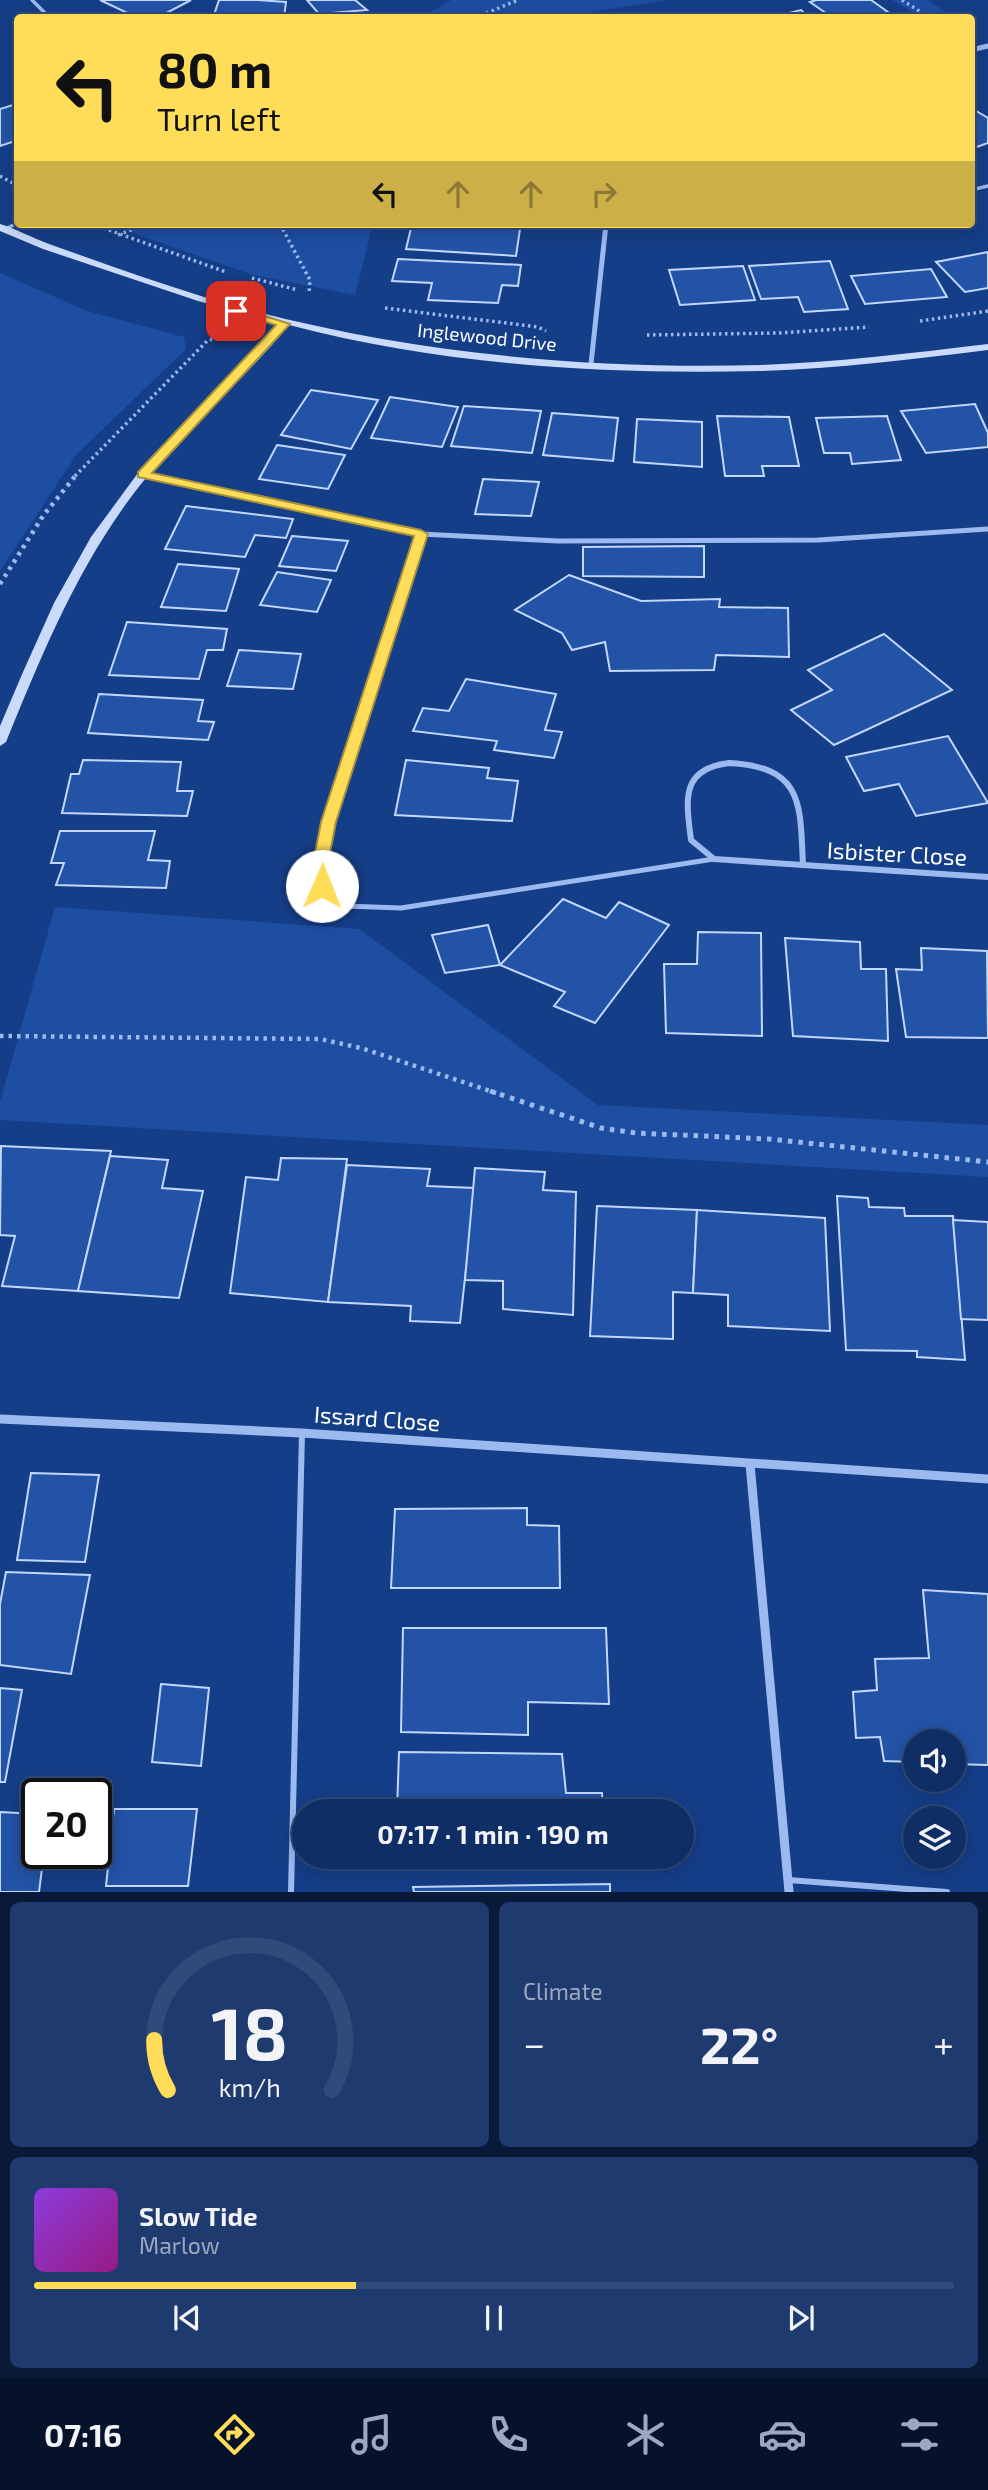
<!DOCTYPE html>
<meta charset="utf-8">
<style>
:root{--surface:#102e66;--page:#1e3a6f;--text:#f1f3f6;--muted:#9ca8bf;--line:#304a7a;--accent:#ffdd59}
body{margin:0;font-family:"Exo 2",sans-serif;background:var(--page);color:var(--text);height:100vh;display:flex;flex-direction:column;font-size:26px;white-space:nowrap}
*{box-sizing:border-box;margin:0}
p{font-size:23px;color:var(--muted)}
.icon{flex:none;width:38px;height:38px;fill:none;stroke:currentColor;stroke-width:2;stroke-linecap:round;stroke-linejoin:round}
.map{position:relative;height:1892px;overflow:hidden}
.drawer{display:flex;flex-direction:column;gap:10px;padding:10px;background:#091938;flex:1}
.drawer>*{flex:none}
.guide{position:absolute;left:14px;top:14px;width:961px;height:214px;border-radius:7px;box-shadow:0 4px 18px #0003,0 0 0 2px var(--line);background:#ffdd59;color:#111;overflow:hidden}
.fabs{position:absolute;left:903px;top:1729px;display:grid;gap:14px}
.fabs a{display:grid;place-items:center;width:63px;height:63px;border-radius:50%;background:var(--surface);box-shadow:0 4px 18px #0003,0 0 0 2px var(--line);font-size:35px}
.speed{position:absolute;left:21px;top:1778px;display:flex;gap:14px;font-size:35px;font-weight:700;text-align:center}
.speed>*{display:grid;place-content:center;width:91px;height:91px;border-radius:50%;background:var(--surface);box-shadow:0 4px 18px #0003,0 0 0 2px var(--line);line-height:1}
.speed .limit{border:4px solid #111;border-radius:10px;background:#fff;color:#111}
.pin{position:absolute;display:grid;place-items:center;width:60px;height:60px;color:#fff;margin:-30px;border-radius:14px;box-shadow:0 4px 10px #0006}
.me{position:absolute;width:77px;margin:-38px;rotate:1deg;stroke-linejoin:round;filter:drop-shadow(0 0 5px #0008)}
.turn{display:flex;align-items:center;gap:24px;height:147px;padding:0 28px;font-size:32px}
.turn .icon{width:91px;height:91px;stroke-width:2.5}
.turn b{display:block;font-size:49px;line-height:60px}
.lanes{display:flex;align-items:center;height:66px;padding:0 28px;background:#0003;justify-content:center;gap:35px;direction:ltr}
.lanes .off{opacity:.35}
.big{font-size:52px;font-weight:700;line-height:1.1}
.drawer .tile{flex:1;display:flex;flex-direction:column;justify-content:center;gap:10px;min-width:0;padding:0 24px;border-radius:10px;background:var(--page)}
.drawer .dial{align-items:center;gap:0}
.dial svg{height:182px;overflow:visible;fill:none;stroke:var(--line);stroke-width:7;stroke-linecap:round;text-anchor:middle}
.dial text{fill:var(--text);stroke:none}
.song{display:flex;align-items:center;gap:21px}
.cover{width:84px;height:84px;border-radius:10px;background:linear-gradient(135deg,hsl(270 70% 55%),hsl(310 70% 35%))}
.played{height:7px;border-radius:4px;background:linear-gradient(90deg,var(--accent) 35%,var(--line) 35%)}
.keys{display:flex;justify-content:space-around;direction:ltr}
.heat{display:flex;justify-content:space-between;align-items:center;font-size:38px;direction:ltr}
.drawer .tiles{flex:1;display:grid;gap:10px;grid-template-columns:1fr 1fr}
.tile:last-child{grid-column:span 2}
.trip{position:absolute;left:292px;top:1799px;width:402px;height:70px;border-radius:35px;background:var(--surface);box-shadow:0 4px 18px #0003,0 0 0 2px var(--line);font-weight:700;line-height:70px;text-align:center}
.menu{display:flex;height:112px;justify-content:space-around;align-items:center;background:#061229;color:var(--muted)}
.menu .icon{width:49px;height:49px}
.menu .active{color:var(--accent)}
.menu b{font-size:32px;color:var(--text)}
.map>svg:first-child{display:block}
</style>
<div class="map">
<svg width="988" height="1892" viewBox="0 0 988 1892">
<rect width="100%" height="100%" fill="#153e88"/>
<g fill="#1d4ea2">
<polygon points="451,0 668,0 561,17 422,17"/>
<polygon points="893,0 927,0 954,17 919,17"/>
<polygon points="107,224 373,224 355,295 253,275"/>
<polygon points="0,273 87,311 184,337 186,349 76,455 0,571"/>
<polygon points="55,907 359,929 598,1105 988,1125 988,1177 0,1120 0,1102"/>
</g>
<g fill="#2353a7" stroke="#c2d7fb" stroke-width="2">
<polygon points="100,0 191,0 157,18 138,18"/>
<polygon points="219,0 258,0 286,2 284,18 213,18"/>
<polygon points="307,0 355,0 367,10 319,14"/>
<polygon points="816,0 871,0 888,12 866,18 833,18 810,2"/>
<polygon points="801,10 809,18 768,18"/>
<polygon points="16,104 18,140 0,146 0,109"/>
<polygon points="971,108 988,118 988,143 971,149"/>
<polygon points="412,224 482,224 482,227 520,229 516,256 406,249"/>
<polygon points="988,252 988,288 965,292 936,262"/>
<polygon points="398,259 521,265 518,286 502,285 498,303 428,300 432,283 392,281"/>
<polygon points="830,261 848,309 804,312 798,297 761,299 749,266"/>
<polygon points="743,266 755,300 680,305 669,270"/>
<polygon points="931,269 947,297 865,304 851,276"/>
<polygon points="311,390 378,400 351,449 281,435"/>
<polygon points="390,397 458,407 442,447 371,438"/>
<polygon points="975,404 988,433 988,447 926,453 901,411"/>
<polygon points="464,406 541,411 532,453 451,446"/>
<polygon points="552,413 618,418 613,461 543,455"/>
<polygon points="717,416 789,417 799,466 762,466 764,476 725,476"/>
<polygon points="887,416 901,460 852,464 850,453 824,453 816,418"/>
<polygon points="637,419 702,422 702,467 634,462"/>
<polygon points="277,445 345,455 328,489 259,479"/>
<polygon points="483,479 539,482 531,516 475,514"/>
<polygon points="186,506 293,519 286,538 255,535 245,557 165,549"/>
<polygon points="292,536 348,541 336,571 279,566"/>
<polygon points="704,546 704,577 583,576 583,547"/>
<polygon points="178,564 239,569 226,611 161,607"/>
<polygon points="277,572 331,580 317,612 260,605"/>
<polygon points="569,575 641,601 720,599 719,607 788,608 789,657 716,655 714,670 610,671 605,642 572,650 562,633 515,610"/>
<polygon points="127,622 227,629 223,650 207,650 199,679 109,675"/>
<polygon points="884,634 952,690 834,745 791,710 832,690 808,670"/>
<polygon points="239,650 301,654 293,689 227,686"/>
<polygon points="466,679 556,694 545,730 562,732 554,758 494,750 497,741 413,731 423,708 449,711"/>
<polygon points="99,694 203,700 198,721 214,722 208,740 88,733"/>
<polygon points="948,736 988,803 916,816 899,784 864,791 846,757"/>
<polygon points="83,760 181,762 177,791 193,791 187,816 62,813 71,774 79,774"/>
<polygon points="406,760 489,768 487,778 518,781 512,821 395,815"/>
<polygon points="60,831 155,831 148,860 170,861 166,888 56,885 64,863 51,863"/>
<polygon points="563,899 606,918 619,902 669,925 595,1023 554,1006 565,992 500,965"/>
<polygon points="488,925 500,965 445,973 432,935"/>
<polygon points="698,932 761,933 762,1036 666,1033 664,964 697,964"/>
<polygon points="785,938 860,942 861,969 886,969 888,1041 793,1036"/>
<polygon points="921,948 987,951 988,1038 906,1037 896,969 922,970"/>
<polygon points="1,1146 111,1151 78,1291 2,1286 15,1236 0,1235"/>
<polygon points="110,1156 168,1160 162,1188 203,1191 179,1298 78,1291"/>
<polygon points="281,1158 347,1159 328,1302 230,1293 246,1177 278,1180"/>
<polygon points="347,1165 430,1169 427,1186 475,1188 460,1323 410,1321 411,1306 328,1302"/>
<polygon points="475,1168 545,1172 543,1190 576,1192 573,1315 503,1309 503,1281 465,1280"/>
<polygon points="837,1196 868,1198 869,1207 904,1208 905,1216 953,1216 965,1360 917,1357 917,1351 846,1350"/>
<polygon points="597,1206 697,1210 693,1293 673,1292 673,1339 590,1336"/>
<polygon points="697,1210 825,1218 830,1331 728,1326 728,1295 693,1293"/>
<polygon points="953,1220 988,1222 988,1320 961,1319"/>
<polygon points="31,1473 99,1475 85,1562 17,1560"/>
<polygon points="527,1508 527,1525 559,1526 560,1588 391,1588 395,1509"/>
<polygon points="6,1572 90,1575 71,1674 0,1665 0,1604"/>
<polygon points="923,1590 988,1594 988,1765 954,1764 954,1741 915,1741 915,1762 884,1761 880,1737 856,1738 853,1692 877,1690 875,1659 929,1658"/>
<polygon points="403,1628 606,1628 609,1704 528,1702 528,1735 401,1732"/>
<polygon points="161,1684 209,1688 201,1766 152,1762"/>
<polygon points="0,1688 22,1690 5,1782 0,1782"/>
<polygon points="399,1752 562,1754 566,1793 602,1793 603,1811 397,1811"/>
<polygon points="114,1809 197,1809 188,1886 106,1886"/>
<polygon points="0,1812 37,1814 37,1853 44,1853 39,1892 0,1892"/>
<polygon points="395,1857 605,1857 605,1861 395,1864"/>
<polygon points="610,1884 610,1892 414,1892 413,1887"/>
</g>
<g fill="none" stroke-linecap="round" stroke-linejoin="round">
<g stroke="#9cbaef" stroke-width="3.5" stroke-dasharray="2.5 3.5" stroke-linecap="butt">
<polyline points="902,0 930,18"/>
<polyline points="475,18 518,0"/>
<polyline points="0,176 18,186"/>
<polyline points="92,224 226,272"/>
<polyline points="280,224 310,280 309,293"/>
<polyline points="118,235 139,227 163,224"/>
<polyline points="252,278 298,290"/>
<polyline points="385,308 538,327 546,331"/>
<polyline points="920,321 988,311"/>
<polyline points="647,335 779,333 869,327"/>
<polyline points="75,476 208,340 221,338"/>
</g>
<g stroke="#9cbaef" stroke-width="4.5" stroke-dasharray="3.5 5" stroke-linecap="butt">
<polyline points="0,584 43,516 76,475"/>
<polyline points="0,1036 320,1039 361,1048 496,1093"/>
</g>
<polyline stroke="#9cbaef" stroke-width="5" stroke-dasharray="4.5 6" stroke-linecap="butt" points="490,1091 601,1128 636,1133 769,1139 988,1162"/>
<g stroke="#9cbaef" stroke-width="3.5">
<polyline points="32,0 50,18"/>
<polyline points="971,190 988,186"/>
<polyline points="5,229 18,223"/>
<polyline points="144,475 150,476"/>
</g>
<g stroke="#9cbaef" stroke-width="5">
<polyline points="144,475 421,534 558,541 818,540 988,529"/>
<polyline points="421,534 329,822 319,874 331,897 345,906 401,908 714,859"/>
</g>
<g stroke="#9cbaef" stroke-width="6">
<polyline points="788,1880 947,1892"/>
<polyline points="291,1892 302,1433"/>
</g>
<g stroke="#9cbaef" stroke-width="5">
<polyline points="971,50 988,46"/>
<polyline points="591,364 606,224"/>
</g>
<g stroke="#9cbaef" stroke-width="6">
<path d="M729 763C804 767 800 804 803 865L714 859 691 840C686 800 680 769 729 763Z"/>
<polyline points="803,865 988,877"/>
</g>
<g stroke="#9cbaef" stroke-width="9">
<polyline points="0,1419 302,1433 988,1479"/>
<polyline points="750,1464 789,1892"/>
</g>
<path fill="#c9dafa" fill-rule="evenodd" d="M0 224C17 229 32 238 49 244 100 262 152 281 204 297 383 351 575 370 762 365 838 362 913 353 988 344V350C913 359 837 369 761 371 604 375 441 365 289 325 245 379 190 424 146 478 82 556 44 649 6 742L0 746V726L23 672 54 603 91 537 138 473 279 323 198 301 43 249 0 231Z"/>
</g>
<polygon fill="#ffdd59" stroke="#a6903a" stroke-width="2" points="236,307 290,324 152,473 421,530 428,534 336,822 326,874 330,886 322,891 317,889 311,874 321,822 414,536 138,477 138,472 276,325 232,313 230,311"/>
<g text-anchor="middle" stroke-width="7" stroke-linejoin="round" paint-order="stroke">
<g font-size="19" fill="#fff" stroke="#153e88">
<text transform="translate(487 337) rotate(6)" y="7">Inglewood Drive</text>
</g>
<g font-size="23" fill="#fff" stroke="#153e88">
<text transform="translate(897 854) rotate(3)" y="8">Isbister Close</text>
<text transform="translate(377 1419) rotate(4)" y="8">Issard Close</text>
</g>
</g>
</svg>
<div class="fabs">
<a><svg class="icon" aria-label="sound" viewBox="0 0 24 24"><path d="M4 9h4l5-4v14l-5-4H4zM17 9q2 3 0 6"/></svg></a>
<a><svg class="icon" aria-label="layers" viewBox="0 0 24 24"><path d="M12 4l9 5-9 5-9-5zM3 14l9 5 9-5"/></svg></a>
</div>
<div class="speed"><div class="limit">20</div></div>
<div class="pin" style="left:236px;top:311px;background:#d93025"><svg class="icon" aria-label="arrive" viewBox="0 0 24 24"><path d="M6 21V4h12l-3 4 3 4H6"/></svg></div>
<svg class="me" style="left:322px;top:886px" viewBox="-20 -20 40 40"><circle r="19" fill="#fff"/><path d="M0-13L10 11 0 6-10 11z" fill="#ffdd59"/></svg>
<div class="trip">07:17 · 1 min · 190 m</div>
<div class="guide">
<div class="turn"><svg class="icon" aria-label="left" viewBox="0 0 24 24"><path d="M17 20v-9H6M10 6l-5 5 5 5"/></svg><div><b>80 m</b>Turn left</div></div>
<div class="lanes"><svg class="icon" aria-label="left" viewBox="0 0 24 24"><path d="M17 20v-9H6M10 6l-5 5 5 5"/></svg><svg class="icon off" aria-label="ahead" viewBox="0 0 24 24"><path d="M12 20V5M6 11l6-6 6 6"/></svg><svg class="icon off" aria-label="ahead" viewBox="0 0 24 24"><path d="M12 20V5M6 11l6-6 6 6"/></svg><svg class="icon off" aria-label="right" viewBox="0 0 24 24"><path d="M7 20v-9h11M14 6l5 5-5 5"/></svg></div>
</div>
</div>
<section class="drawer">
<div class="tiles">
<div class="tile dial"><svg viewBox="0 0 100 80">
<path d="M14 69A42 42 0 1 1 86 69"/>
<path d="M14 69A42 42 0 0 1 8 47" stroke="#ffdd59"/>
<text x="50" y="56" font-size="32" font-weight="700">18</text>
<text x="50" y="72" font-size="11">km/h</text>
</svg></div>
<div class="tile"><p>Climate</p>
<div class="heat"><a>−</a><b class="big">22°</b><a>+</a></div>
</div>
<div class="tile">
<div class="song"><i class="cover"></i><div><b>Slow Tide</b><p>Marlow</p></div></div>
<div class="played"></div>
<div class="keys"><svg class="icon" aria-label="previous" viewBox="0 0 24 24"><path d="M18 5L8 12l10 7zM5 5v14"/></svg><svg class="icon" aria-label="pause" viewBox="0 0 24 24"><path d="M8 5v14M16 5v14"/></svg><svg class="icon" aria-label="next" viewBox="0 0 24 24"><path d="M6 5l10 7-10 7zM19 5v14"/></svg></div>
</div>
</div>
</section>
<nav class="menu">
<b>07:16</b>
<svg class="icon active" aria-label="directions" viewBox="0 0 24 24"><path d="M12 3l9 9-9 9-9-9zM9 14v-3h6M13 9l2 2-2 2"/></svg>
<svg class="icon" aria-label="music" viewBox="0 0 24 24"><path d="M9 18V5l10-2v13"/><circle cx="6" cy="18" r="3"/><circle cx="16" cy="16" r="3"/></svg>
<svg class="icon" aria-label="phone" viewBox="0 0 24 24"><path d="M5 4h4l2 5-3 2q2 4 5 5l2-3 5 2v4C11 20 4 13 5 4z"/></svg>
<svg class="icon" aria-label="climate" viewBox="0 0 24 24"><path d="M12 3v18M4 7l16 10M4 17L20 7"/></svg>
<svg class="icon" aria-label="car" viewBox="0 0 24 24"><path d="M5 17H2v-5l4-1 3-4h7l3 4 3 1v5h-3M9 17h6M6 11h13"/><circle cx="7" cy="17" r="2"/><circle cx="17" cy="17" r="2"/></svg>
<svg class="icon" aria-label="filters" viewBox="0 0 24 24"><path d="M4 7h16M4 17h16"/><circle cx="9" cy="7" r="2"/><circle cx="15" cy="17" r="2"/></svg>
</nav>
